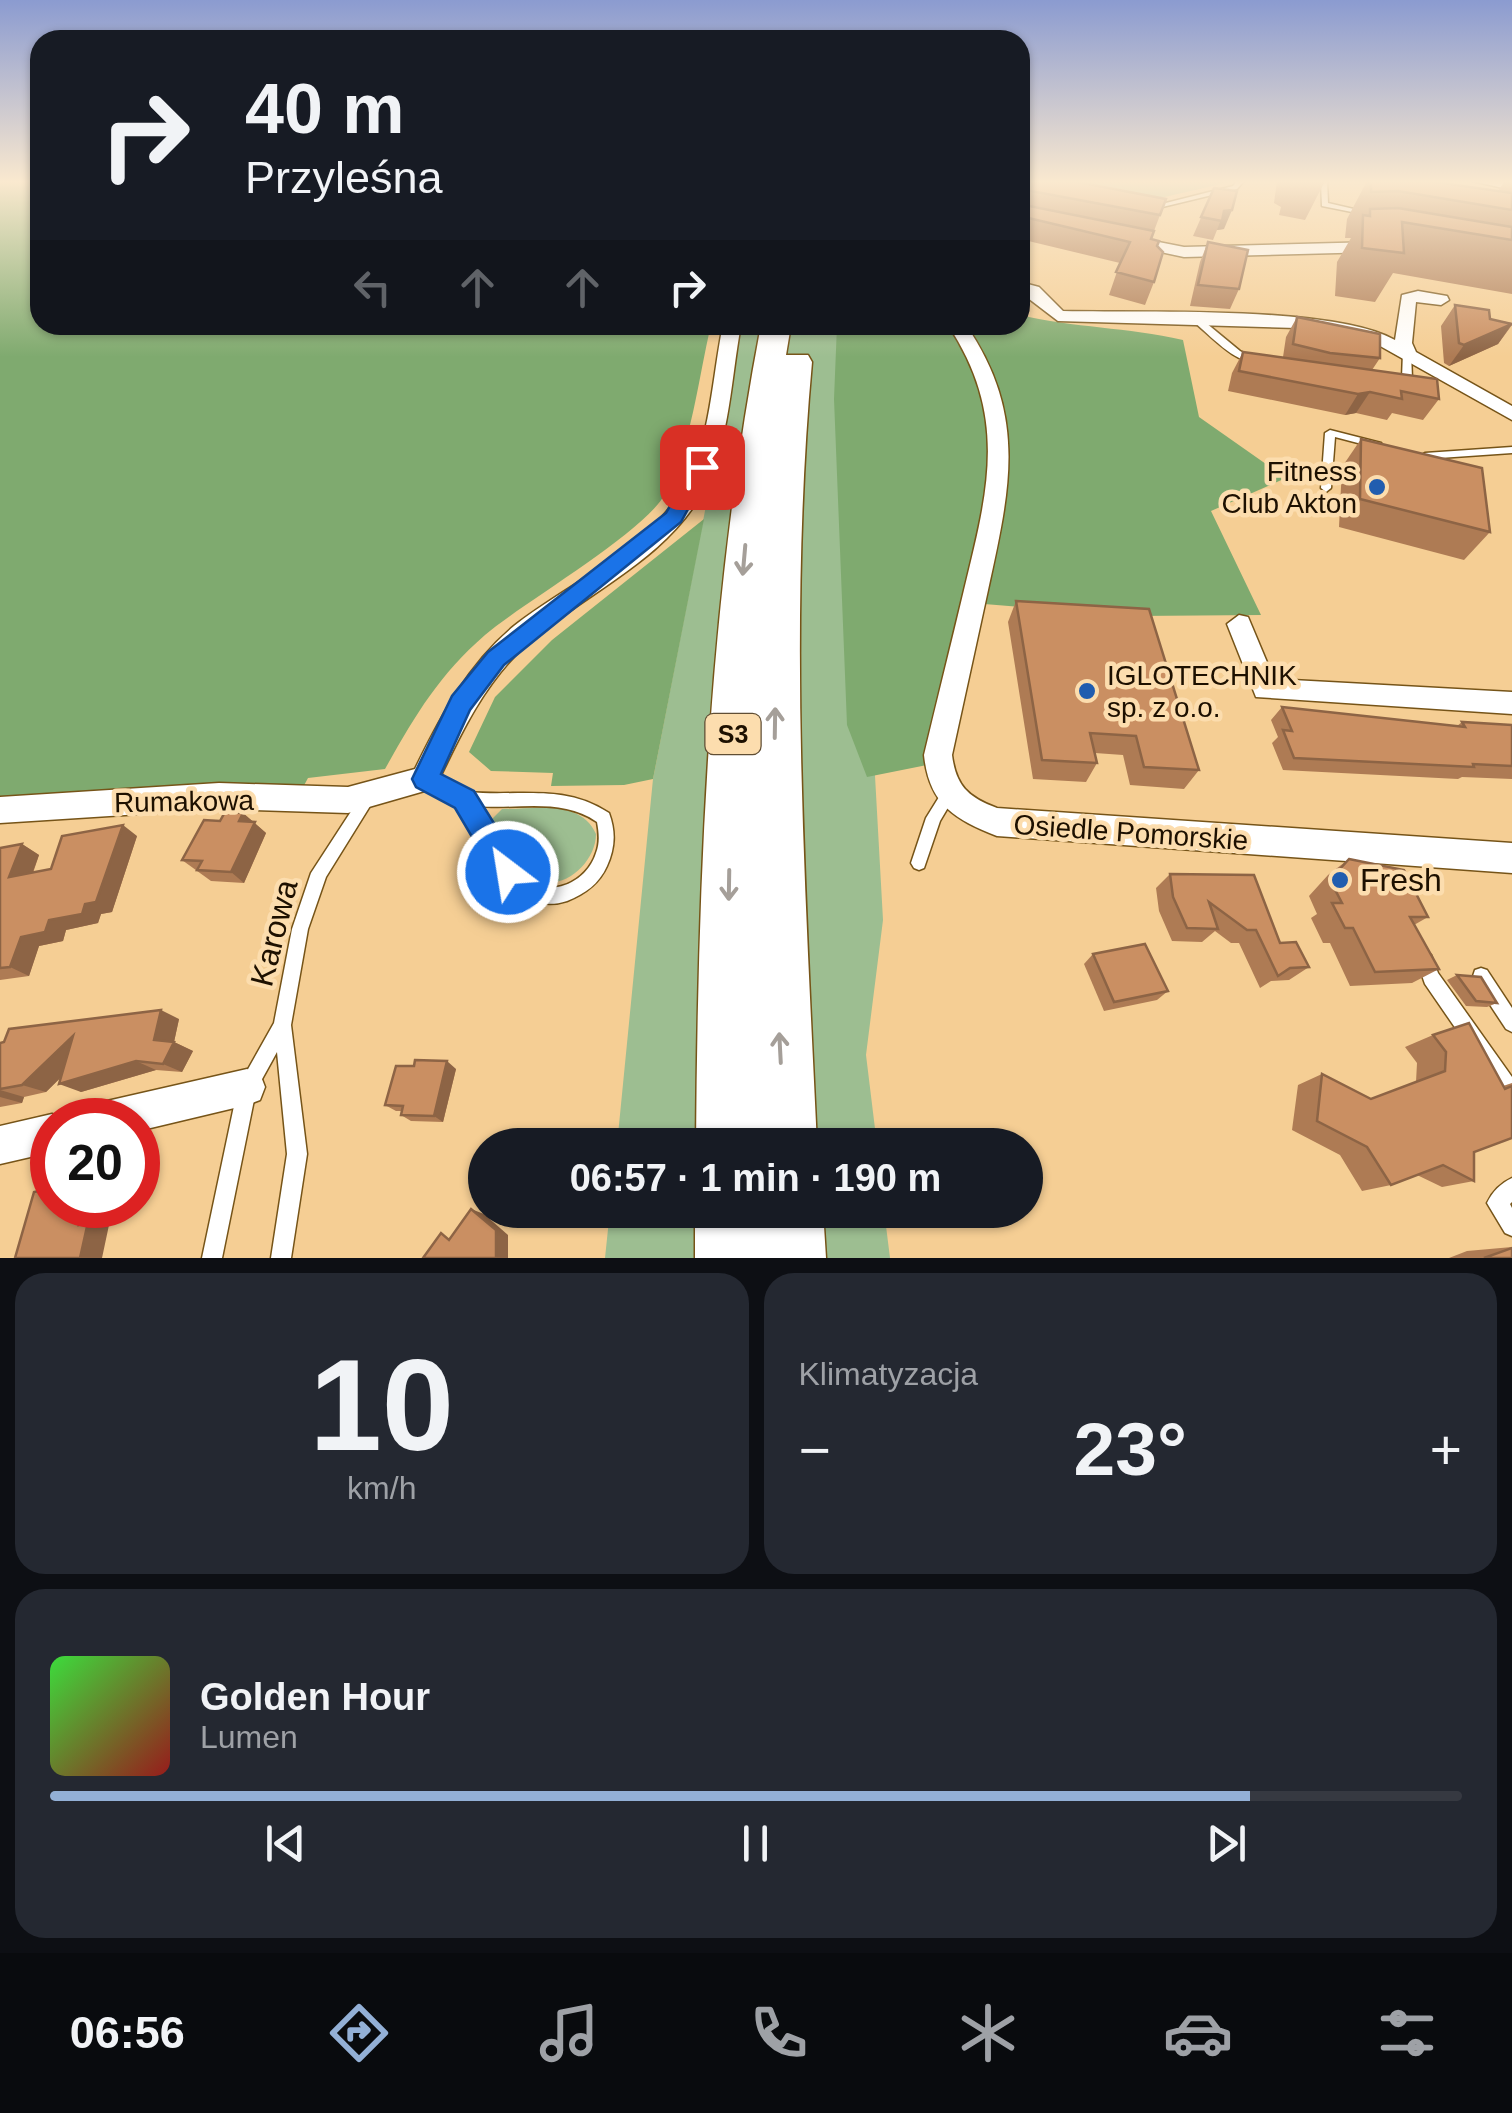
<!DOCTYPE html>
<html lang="pl">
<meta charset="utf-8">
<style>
:root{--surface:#171b24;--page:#242831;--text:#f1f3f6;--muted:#9ea1a6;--line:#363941;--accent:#93b0d6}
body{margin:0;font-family:Arial,sans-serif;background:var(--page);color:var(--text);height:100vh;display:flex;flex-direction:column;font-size:38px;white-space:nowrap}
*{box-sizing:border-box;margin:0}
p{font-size:32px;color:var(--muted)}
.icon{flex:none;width:55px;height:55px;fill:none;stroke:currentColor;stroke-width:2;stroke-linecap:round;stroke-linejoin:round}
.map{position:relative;height:1258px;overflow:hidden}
.side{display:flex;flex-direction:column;gap:15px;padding:15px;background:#0d0f14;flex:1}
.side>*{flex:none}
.hud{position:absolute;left:30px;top:30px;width:1000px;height:305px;border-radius:30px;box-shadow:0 2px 8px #0004;background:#171b24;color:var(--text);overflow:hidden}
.speed{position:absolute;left:30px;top:1098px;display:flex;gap:20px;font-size:50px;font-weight:700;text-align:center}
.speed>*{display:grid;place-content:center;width:130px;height:130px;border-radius:50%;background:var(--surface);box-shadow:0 2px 8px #0004;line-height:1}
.speed .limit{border:15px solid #d22;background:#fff;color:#111}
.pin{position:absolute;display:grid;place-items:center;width:85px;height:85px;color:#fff;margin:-42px;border-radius:20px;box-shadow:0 5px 15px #0006}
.me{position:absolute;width:110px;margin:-55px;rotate:329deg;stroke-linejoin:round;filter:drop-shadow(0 0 8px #0008)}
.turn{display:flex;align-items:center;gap:35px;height:210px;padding:0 50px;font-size:45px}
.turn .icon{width:130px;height:130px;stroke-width:2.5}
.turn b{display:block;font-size:70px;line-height:85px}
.lanes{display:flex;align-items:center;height:95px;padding:0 50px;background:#0003;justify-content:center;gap:50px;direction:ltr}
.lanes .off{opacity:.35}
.big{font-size:75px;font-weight:600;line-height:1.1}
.side .widget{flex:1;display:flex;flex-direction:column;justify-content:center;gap:15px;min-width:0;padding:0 35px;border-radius:30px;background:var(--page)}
.side .dial{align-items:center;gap:0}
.dial b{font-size:130px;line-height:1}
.song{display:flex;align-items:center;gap:30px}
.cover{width:120px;height:120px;border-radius:15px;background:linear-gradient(135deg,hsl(120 70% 55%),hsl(0 70% 35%))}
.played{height:10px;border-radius:5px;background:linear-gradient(90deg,var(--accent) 85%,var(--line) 85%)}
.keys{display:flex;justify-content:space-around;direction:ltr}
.heat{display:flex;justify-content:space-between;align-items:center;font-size:55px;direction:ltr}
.side .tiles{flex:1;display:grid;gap:15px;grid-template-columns:1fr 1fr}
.widget:last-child{grid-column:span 2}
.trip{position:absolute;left:468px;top:1128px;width:575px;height:100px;border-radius:50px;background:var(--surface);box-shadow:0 2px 8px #0004;font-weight:600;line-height:100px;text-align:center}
.menu{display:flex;height:160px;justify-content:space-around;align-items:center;background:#090b0e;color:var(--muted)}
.menu .icon{width:70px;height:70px}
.menu .active{color:var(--accent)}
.menu b{font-size:45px;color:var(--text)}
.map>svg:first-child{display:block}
</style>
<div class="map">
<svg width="1512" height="1258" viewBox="0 0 1512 1258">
<rect width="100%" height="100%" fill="#f5ce94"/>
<g fill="#9dbe91">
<polygon points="1089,181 1234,181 1130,205 1080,197"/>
<polygon points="741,325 850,325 883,920 866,1055 877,1145 617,1145 653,779"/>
<path d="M502 809C534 809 581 799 596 834 596 865 557 898 527 875 511 864 500 837 491 820Z"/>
<polygon points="610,1210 884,1210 890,1258 605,1258"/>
</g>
<g fill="#7faa6f">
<path d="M0 181H40V325H711C698 379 692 445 665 494 644 533 525 601 485 635 438 676 415 716 385 769L308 778 301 791 0 798Z"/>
<path d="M1020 315C1074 328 1127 327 1183 340L1199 417 1286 478 1211 511 1261 615 1136 616 972 603 937 763 867 777 847 725 834 399 837 325H1020Z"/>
<polygon points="704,519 653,779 624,785 551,786 553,773 491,771 469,752 495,697 552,640"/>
</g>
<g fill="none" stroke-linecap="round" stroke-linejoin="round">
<g stroke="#765418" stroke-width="3">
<g id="lane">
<polygon points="1237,181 1244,181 1237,189 1150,210 1146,208 1233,186"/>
<polygon points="1321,181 1327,181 1328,203 1371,213 1367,215 1322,206"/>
<path d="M1194 318H1200L1240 351 1261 362C1238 367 1211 336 1194 322Z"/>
<polygon points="1407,349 1411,352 1412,379 1401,385 1395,385 1395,381 1402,378 1403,352"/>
<polygon points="1330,430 1381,443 1382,445 1377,448 1335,437 1331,488 1326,492 1321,488 1325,433"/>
<polygon points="1512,447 1512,453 1425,459 1420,456 1425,453"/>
<path d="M425 773 457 789 468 792C519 797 564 783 609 813 616 832 615 848 607 866 599 884 585 894 567 901 521 916 492 868 475 834 471 825 467 812 461 806 456 800 428 788 420 784L418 779 420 774ZM477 806C518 810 561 797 597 822 599 833 600 843 596 853 587 882 551 899 525 879 502 862 489 832 477 806Z"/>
<polygon points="949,787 954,789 956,794 940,821 924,868 919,870 914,868 911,863 926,818 944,789"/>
<polygon points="368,791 373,793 375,798 326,877 308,929 291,1025 307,1154 291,1258 271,1258 287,1154 277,1052 256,1090 222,1258 202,1258 238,1087 274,1023 292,929 311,873 363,793"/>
<polygon points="1425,953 1431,955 1438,973 1512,1077 1512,1102 1505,1100 1425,984 1417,961 1419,955"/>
<polygon points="1481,968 1487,970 1512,1008 1512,1032 1506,1029 1475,982 1473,976 1475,970"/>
<path d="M1512 1178V1202L1510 1204 1512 1208V1236L1505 1233 1487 1203C1492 1192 1501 1183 1512 1178Z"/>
</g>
</g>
<g stroke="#765418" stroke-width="3">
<g id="street">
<polygon points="1472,181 1512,182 1512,190"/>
<polygon points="1128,236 1184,247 1376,242 1384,247 1376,252 1184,257 1123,244 1123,238"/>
<path d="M1020 282 1039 287 1063 311C1140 313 1333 305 1395 340L1402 295 1418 291 1447 296 1449 300 1441 305 1416 302 1412 343 1416 352 1512 406V420L1373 342 1297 328 1058 321 1020 292Z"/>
<path d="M723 325H741C731 378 730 439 705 488 667 560 588 591 529 642 484 682 460 735 435 788L348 813 219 809 0 823V797L219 783 348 787 415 769C441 716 468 664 514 626 570 582 647 551 684 487 711 440 712 377 723 325Z"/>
<path d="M948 325H966C1028 416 1010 489 988 590 976 645 964 700 952 755 956 786 968 797 997 808L1512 843V873L997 836C954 819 929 804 924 755 937 700 951 645 964 590 988 491 1009 417 948 325Z"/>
<polygon points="1239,615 1248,617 1274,679 1512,692 1512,714 1256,697 1227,624"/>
<polygon points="247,1069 260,1074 265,1087 260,1100 247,1105 138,1131 138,1120 88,1120 94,1107 107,1101"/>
<polygon points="52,1114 66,1120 52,1120 52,1152 0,1164 0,1126"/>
</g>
</g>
<g stroke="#765418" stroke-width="3">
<g id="highway">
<path d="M761 325H791L786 355H808L812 362C788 623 805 884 817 1145H696C698 869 709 597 761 325Z"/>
<polygon points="695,1210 823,1210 826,1258 695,1258"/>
</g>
</g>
<use href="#lane" fill="#fff" fill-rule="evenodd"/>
<use href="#street" fill="#fff" fill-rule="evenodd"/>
<use href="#highway" fill="#fff" fill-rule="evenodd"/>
</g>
<g fill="#ae7b54">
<polygon points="1020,181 1166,199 1151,239 1157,246 1154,282 1145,305 1109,295 1120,263 1020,239"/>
<polygon points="1277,181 1325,181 1305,220 1279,215 1281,207 1274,203"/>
<polygon points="1367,181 1428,181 1498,191 1505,181 1512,181 1512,294 1393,273 1375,302 1335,296 1337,262 1351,238 1345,238 1347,219"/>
<polygon points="1214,188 1224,229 1217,230 1213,240 1193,236"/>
<polygon points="1208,242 1239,289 1230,309 1190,306 1200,262"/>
<polygon points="1455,305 1490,319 1512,323 1512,325 1498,344 1449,366 1444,363 1441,326"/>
<polygon points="1297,317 1380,358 1372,370 1439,399 1423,420 1392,413 1387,420 1356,413 1345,415 1228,391 1232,373 1243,352 1283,357 1286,337"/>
<polygon points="1361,439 1490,532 1464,560 1339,527 1342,467"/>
<polygon points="1016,601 1199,770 1184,789 1130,785 1123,755 1095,753 1097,763 1086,782 1033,779 1008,622"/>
<polygon points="1282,707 1457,726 1462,722 1512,725 1512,779 1462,777 1458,779 1283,770 1272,743 1278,737 1271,720"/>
<polygon points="243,813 266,833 244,883 211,881 182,860 220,821"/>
<polygon points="137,836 112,912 101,914 98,923 66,930 63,941 39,946 29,976 0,980 0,848 22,844 39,855 33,873 51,869"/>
<polygon points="1349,859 1428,917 1414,925 1439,969 1412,983 1350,986 1330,943 1323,943 1311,918 1317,914 1309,896 1328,875"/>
<polygon points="1170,874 1280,943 1309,967 1289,980 1271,981 1260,988 1239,943 1231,943 1215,931 1202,942 1172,941 1159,911 1156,888"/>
<polygon points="1093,954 1168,991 1157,1000 1104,1011 1084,964"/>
<polygon points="1457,975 1497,1003 1487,1007 1466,1006 1447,980"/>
<polygon points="179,1019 174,1042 193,1051 182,1072 156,1070 81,1092 60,1078 46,1092 24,1097 22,1103 0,1107 0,1043"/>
<polygon points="1433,1035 1503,1086 1512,1083 1512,1138 1474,1152 1474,1181 1442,1187 1417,1175 1391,1185 1362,1191 1340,1155 1292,1130 1298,1085 1322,1074 1371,1099 1416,1082 1417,1063 1405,1047"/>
<polygon points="414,1066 456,1069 443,1122 411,1121 401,1115 402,1111 396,1111 385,1105"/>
<polygon points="1512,1247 1512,1258 1449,1258 1467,1251"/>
</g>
<g fill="#8d6445">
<polygon points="1232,210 1224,229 1217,230 1224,211"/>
<polygon points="1512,324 1498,344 1449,366 1464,345"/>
<polygon points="1370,392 1356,413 1345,415 1358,394"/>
<polygon points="243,813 266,833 244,883 231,872 239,821"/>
<polygon points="123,825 137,836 112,912 101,914 98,923 66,930 63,941 39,946 29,976 10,967 21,937 49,920 85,904"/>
<polygon points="22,844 39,855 27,888 9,877"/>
<polygon points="161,1010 179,1019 174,1042 193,1051 182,1072 163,1064 154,1040"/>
<polygon points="73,1036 94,1045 46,1092 22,1085"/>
<polygon points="136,1061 156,1070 81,1092 59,1084"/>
<polygon points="447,1061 456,1069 443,1122 434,1116"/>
<polygon points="0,1090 24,1097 22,1103 0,1097"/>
<polygon points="83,1205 105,1205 101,1224 109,1225 102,1258 79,1258 79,1225"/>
<polygon points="471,1209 484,1214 508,1235 508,1258 496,1258"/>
</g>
<g fill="#ca8f62" stroke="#8d6445" stroke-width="2.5">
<polygon points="1020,181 1072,181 1166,199 1160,215 1026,190 1021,194 1024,205 1154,231 1151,239 1159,241 1157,246 1163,252 1154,282 1116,272 1130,242 1020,216"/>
<polygon points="1371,181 1428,181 1512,193 1512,210 1398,191 1371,192"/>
<polygon points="1214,188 1237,191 1232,210 1224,211 1222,221 1201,217"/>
<polygon points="1398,208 1512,227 1512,240 1402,222 1404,253 1362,248 1363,215 1370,216 1370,209"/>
<polygon points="1208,242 1248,250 1239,289 1198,285"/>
<polygon points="1455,305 1489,310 1490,319 1512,324 1464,345 1459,343"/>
<polygon points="1297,317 1380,334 1380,358 1330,353 1293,344"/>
<polygon points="1243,352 1437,379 1439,399 1401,391 1402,399 1370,392 1358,394 1239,371"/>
<polygon points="1361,439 1482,468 1490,532 1360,499"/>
<polygon points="1016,601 1149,609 1199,770 1144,767 1136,736 1090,733 1097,763 1042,760"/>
<polygon points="1282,707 1465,727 1462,722 1512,725 1512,766 1473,764 1474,767 1294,758 1283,730 1292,731"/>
<polygon points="225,812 243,813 239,821 255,822 231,872 197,870 202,861 182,860 204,820 220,821"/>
<polygon points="123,825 96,902 85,904 82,914 49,920 45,932 21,937 10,967 0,968 0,848 22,844 9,877 51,869 62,836"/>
<polygon points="1349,859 1404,870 1428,917 1410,917 1439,969 1375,972 1353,928 1345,928 1332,903 1342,903 1330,880"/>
<polygon points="1170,874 1254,875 1280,943 1296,942 1309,967 1290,968 1278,976 1256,930 1247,930 1209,902 1218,929 1187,928 1173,897"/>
<polygon points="1145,944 1168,991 1114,1002 1093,954"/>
<polygon points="1457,975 1481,977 1497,1003 1476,1001"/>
<polygon points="161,1010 154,1040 174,1042 163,1064 136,1061 59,1084 73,1036 22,1085 0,1089 0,1043 4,1042 9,1029"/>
<polygon points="1469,1023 1505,1089 1512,1086 1512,1138 1474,1152 1474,1181 1443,1165 1391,1185 1367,1147 1317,1121 1322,1074 1371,1099 1445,1071 1446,1052 1433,1035"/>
<polygon points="415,1060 447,1061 434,1116 401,1115 403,1106 385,1105 396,1066 414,1066"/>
<polygon points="52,1188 52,1205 83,1205 79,1225 88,1222 80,1258 15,1258 34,1192"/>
<polygon points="471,1209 496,1230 496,1258 423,1258 441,1233 449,1240"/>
<polygon points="1512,1248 1512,1258 1484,1258"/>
</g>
<defs><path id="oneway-shaft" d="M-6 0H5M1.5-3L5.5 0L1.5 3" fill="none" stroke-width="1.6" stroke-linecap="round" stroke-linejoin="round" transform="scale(2.5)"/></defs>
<g stroke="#a59f99">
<use href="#oneway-shaft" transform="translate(744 560) rotate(95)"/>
<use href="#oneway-shaft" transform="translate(775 723) rotate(-89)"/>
<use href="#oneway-shaft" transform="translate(729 885) rotate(91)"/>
<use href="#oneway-shaft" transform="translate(780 1048) rotate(-93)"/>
</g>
<linearGradient id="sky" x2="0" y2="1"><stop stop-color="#8b9bd0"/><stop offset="0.51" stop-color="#fae9cf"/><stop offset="1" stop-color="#fae9cf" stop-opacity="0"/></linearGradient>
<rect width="1512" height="357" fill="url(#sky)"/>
<polygon fill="#1a73e8" stroke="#114b97" stroke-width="2.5" points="702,461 711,467 681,522 504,665 470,710 441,774 474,791 518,862 522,872 518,881 508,885 498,881 455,808 416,787 412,779 452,696 488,652 666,513 695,462"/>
<g fill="#215daf" stroke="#fcddae" stroke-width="4">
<circle cx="1377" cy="487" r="10"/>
<circle cx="1087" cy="691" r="10"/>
<circle cx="1340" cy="880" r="10"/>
</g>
<g text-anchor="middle" stroke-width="9" stroke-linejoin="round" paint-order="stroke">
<rect fill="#fcddae" stroke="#604e34" stroke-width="2.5" x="705.5" y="714" width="55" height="40" rx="8"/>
<g font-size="25" font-weight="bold" fill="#1d1000">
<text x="733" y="743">S3</text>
</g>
<g font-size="28" fill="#1d1000" stroke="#fcddae" text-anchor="end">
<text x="1357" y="481">Fitness<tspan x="1357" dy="32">Club Akton</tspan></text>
<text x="1107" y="685" text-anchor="start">IGLOTECHNIK<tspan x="1107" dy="32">sp. z o.o.</tspan></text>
</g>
<g font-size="28" fill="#1d1000" stroke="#fcddae">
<text transform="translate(184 801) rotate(-1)" y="10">Rumakowa</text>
<text transform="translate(1131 832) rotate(4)" y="10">Osiedle Pomorskie</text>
</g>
<g font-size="32" fill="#1d1000" stroke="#fcddae" text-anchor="start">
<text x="1360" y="891">Fresh</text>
</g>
<g font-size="32" fill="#1d1000" stroke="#fcddae">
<text transform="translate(274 933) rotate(-76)" y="11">Karowa</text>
</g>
</g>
</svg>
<div class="speed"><div class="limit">20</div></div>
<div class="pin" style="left:702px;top:467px;background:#d93025"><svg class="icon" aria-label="arrive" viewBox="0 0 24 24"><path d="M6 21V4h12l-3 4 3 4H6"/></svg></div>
<svg class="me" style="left:508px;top:872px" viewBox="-20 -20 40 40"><circle r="17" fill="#1a73e8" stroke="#fff" stroke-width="3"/><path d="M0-11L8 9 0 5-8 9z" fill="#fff"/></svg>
<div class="trip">06:57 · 1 min · 190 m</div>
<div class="hud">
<div class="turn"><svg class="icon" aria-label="right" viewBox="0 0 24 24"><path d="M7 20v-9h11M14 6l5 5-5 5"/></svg><div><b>40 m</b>Przyleśna</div></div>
<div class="lanes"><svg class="icon off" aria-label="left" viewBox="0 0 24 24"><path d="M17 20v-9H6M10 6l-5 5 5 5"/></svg><svg class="icon off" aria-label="ahead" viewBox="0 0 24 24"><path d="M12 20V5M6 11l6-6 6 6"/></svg><svg class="icon off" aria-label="ahead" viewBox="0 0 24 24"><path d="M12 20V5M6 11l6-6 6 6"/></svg><svg class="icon" aria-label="right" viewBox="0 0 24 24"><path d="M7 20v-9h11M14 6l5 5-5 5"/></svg></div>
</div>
</div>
<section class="side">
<div class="tiles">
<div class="widget dial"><b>10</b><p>km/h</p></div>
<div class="widget"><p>Klimatyzacja</p>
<div class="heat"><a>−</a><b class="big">23°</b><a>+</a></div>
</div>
<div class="widget">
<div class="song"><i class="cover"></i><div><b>Golden Hour</b><p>Lumen</p></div></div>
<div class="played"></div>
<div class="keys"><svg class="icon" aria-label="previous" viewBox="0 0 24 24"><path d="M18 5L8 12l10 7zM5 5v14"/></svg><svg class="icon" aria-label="pause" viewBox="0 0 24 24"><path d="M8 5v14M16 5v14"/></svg><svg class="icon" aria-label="next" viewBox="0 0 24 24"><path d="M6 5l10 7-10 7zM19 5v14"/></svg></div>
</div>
</div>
</section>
<nav class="menu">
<b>06:56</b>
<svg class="icon active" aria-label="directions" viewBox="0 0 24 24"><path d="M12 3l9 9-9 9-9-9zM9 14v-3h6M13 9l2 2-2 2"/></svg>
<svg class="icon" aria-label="music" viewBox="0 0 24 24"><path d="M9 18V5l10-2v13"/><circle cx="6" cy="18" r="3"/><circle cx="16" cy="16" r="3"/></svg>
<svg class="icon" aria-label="phone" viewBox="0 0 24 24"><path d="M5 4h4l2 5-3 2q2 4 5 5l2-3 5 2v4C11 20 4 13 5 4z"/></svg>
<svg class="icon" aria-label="climate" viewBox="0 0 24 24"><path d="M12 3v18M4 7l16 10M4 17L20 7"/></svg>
<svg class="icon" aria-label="car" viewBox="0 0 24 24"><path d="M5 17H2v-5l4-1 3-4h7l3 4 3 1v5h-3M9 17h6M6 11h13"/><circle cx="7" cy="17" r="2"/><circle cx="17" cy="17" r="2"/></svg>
<svg class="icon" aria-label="filters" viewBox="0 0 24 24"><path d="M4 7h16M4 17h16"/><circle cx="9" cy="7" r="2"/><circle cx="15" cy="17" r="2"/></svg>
</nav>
